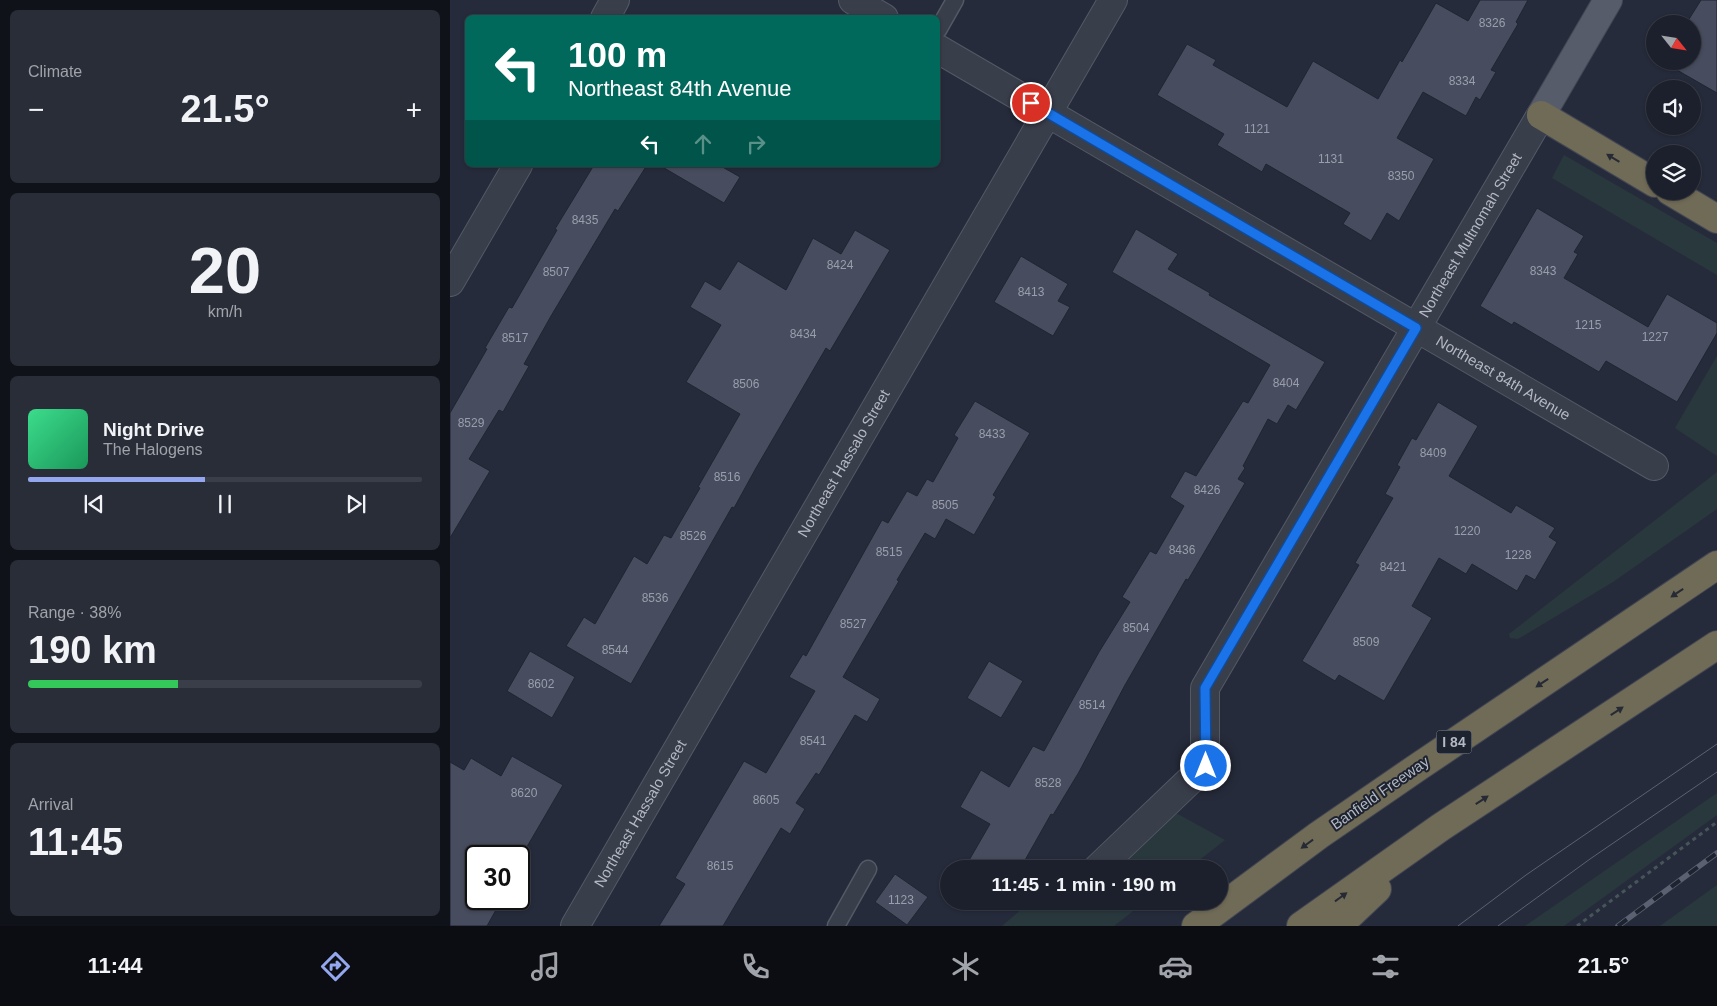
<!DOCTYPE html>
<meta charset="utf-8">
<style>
:root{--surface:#1c202c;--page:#292d38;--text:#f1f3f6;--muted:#a0a3a9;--line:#3a3e48;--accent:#93a6ee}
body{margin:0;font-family:Arial,sans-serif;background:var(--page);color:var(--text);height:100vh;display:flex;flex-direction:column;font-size:19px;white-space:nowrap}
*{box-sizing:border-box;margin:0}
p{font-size:16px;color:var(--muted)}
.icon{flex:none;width:28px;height:28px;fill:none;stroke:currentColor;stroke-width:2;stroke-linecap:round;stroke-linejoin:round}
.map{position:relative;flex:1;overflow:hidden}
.drawer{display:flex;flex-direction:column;gap:10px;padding:10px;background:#0f1218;width:450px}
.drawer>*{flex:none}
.banner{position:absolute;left:15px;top:15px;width:475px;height:152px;border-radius:8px;box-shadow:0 1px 4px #0004,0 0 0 1px var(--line);background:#00695c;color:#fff;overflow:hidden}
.needle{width:32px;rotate:120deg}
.fabs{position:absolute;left:1196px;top:15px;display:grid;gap:10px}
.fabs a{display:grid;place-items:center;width:55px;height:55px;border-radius:50%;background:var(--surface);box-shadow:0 1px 4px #0004,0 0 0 1px var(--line);font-size:25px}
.speed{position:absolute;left:15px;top:845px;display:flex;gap:10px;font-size:25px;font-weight:700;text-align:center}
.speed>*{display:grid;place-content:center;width:65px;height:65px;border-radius:50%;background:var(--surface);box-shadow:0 1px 4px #0004,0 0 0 1px var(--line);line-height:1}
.speed .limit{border:2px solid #111;border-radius:8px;background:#fff;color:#111}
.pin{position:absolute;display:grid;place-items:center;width:42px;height:42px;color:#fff;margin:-21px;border:2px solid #fff;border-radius:50%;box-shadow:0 1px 5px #0007}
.me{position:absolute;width:55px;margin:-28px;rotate:0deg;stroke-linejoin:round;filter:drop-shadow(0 0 4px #0008)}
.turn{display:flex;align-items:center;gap:18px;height:105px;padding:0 20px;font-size:22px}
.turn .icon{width:65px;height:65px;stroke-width:2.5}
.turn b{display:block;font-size:35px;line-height:42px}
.lanes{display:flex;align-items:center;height:48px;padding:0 20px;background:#0003;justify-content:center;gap:25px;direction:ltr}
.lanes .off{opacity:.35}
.big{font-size:38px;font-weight:700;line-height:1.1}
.drawer .widget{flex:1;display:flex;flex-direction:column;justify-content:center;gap:8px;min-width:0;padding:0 18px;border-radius:8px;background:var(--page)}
.drawer .dial{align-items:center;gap:0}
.dial b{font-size:65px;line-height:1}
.song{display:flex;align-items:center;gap:15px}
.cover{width:60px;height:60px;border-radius:8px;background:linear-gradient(135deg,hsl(150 70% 55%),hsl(150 70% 35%))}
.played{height:5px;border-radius:2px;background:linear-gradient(90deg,var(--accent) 45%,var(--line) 45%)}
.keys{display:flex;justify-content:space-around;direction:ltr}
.heat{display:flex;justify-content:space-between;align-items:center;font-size:28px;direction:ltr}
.charge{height:8px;border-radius:4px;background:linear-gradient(90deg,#34c759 38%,var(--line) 0)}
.trip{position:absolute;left:490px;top:860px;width:288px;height:50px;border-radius:25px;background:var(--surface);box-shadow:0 1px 4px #0004,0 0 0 1px var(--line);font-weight:700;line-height:50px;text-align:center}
.tabs{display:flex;height:80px;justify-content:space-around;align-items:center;background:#0b0d12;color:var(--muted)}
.tabs .icon{width:35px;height:35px}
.tabs .selected{color:var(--accent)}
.tabs b{font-size:22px;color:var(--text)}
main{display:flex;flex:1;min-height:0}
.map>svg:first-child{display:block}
</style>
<main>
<section class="drawer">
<div class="widget"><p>Climate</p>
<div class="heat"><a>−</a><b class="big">21.5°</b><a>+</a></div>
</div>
<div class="widget dial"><b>20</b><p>km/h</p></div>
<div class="widget">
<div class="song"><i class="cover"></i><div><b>Night Drive</b><p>The Halogens</p></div></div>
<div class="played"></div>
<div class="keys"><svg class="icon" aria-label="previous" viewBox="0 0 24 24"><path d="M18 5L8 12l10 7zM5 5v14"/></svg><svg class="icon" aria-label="pause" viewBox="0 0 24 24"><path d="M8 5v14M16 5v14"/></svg><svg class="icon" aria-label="next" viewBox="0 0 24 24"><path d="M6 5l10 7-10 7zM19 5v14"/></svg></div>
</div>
<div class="widget"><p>Range · 38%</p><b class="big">190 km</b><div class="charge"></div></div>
<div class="widget"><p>Arrival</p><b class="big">11:45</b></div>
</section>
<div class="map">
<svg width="1267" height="926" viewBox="0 0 1267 926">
<rect width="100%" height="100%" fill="#262b3b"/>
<g fill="#29383d">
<polygon points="1114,155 1267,243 1267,275 1102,178"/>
<polygon points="1267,356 1267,456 1225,428"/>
<polygon points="1267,472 1267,509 1163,582 1068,639 1060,638 1059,634"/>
<polygon points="1267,793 1267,815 1114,926 1075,926"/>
<polygon points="726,813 775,840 738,869 657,869"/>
<polygon points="1267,885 1267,926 1210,926"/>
<polygon points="581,901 696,901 664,926 552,926"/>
</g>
<g fill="#474c5e" stroke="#202532">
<polygon points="1030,0 1078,0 1066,22 1068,24 1041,70 1046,72 1030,100 1026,97 1016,116 973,92 947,138 984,159 949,221 937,213 921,241 893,224 900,213 816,164 812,172 767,145 774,134 707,95 737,44 766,60 763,65 837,107 863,61 928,99 950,60 952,62 986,3 1018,21"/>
<polygon points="1251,0 1267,0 1267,93 1213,62 1242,61 1242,24 1236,24"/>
<polygon points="144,165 197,165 168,211 165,209 101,316 74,364 79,366 53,412 49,410 19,459 40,471 0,538 0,413 37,349 35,348 59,307 62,308 107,230 105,229"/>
<polygon points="209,165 269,165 290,177 274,203"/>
<polygon points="1087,208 1134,236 1124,252 1128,254 1114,278 1198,327 1217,294 1267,323 1267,333 1227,402 1156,361 1149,372 1064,322 1062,325 1030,306"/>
<polygon points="686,229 728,254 718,269 760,293 759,295 875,362 846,410 838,405 827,424 818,419 793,466 795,468 788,479 795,483 738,580 736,579 675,685 629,772 603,815 601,814 570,869 514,869 540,824 510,807 531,770 559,787 583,746 594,751 649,652 680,602 672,597 700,551 706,554 734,506 720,497 735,471 746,476 793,401 798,403 820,365 662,272"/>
<polygon points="405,230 440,250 380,351 376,348 306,468 284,508 282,507 181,684 116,646 134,617 145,624 184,556 197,564 214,535 221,538 250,488 248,487 290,414 236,382 271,325 240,307 255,281 270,290 288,261 336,290 363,238 391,254"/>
<polygon points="571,256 618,284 608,301 620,307 603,336 544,302"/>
<polygon points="525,401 580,433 543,495 546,497 524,535 496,519 485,539 475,533 447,580 449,581 393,677 430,699 417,722 405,715 369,775 366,773 346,803 355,809 340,834 331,828 273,926 209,926 235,884 225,878 294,761 316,773 365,691 339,677 353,654 356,656 432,520 438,523 457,491 467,496 477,479 483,482 508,438 504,435"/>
<polygon points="988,402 1028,426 999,476 1061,513 1066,505 1105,528 1099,537 1107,542 1085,580 1076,575 1067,591 1022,564 1016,574 989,558 962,606 982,618 934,701 889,675 885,681 852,661 909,565 905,563 943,498 935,494 950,467 947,465 962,438 966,440"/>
<polygon points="80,651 125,677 102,718 57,691"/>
<polygon points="539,661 573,681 551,718 517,698"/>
<polygon points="62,756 113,785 71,857 75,860 69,870 69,856 26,856 26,899 52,899 37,926 0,926 0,762 14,770 21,758 51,776"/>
<polygon points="445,874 478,897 457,925 425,902"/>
</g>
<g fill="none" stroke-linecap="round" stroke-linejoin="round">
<g stroke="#545966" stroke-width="19">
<g id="service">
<polyline points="488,30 505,0"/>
<polyline points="386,926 418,869"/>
</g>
</g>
<g stroke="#545966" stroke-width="30">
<g id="minor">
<polyline points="403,0 434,18"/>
<polyline points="155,18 165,0"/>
<path id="s1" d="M488 49 1204 466"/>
<polyline points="0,282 68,165"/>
<path id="s2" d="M647 869 755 766V688L1091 115"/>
<path id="s3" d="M125 926 663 0"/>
</g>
</g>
<g stroke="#424754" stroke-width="30">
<polyline id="primary" points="1091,115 1158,0"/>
</g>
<g stroke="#414653" stroke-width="30">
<g id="motorway">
<polyline points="1091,115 1205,183"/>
<polyline points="1220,191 1267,219"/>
<polyline points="746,926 869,835 968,767 1267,565"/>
<polyline points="851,926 991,827 1267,645"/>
<polyline points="888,926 927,889"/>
</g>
</g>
<polyline stroke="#47555b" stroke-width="3" stroke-dasharray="4 4" stroke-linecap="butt" points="1127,926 1267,822"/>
<use href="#service" stroke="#393e4b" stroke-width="16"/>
<use href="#minor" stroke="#393e4b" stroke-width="28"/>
<use href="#primary" stroke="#575c6b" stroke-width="28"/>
<use href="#motorway" stroke="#706b57" stroke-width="28"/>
<g stroke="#5c6172" stroke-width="1">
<polyline points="1008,926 1076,875 1267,744"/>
<polyline points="1048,926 1140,859 1267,772"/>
</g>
<g stroke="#5c6172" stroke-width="5.5">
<polyline id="rail" points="1168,926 1267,853"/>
</g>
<use href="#rail" stroke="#1e2330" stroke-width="4" stroke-dasharray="11" stroke-linecap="butt"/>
</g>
<defs><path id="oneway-solid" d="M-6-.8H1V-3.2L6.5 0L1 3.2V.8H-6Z" transform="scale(1.25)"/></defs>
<g fill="#262a34">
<use href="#oneway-solid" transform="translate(1163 158) rotate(-149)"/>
<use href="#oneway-solid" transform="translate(1227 593) rotate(146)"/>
<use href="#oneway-solid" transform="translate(1092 683) rotate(146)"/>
<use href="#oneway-solid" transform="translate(1167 711) rotate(-33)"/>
<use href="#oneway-solid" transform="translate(1032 800) rotate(-33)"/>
<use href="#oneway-solid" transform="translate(857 844) rotate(144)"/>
<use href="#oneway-solid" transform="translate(891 897) rotate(-36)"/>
</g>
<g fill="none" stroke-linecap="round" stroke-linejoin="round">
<g stroke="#114b97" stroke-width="12">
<polyline id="route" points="581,103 966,328 755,688 756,766"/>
</g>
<use href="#route" stroke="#1a73e8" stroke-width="9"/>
</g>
<g text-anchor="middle" stroke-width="4" stroke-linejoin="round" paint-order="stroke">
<g font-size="12" fill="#9a9eac">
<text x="1042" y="27">8326</text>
<text x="1012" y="85">8334</text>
<text x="807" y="133">1121</text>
<text x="881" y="163">1131</text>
<text x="951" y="180">8350</text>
<text x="135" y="224">8435</text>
<text x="390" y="269">8424</text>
<text x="1093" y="275">8343</text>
<text x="106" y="276">8507</text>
<text x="581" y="296">8413</text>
<text x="1138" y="329">1215</text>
<text x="353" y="338">8434</text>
<text x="1205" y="341">1227</text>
<text x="65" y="342">8517</text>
<text x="836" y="387">8404</text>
<text x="296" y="388">8506</text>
<text x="21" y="427">8529</text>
<text x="542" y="438">8433</text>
<text x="983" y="457">8409</text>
<text x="277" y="481">8516</text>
<text x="757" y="494">8426</text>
<text x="495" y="509">8505</text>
<text x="1017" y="535">1220</text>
<text x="243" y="540">8526</text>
<text x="732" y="554">8436</text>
<text x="439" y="556">8515</text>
<text x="1068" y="559">1228</text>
<text x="943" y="571">8421</text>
<text x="205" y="602">8536</text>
<text x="403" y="628">8527</text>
<text x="686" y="632">8504</text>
<text x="916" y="646">8509</text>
<text x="165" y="654">8544</text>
<text x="91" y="688">8602</text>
<text x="642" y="709">8514</text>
<text x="363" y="745">8541</text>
<text x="598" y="787">8528</text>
<text x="74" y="797">8620</text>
<text x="316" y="804">8605</text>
<text x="270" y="870">8615</text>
<text x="451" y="904">1123</text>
</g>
<rect fill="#1e2330" stroke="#888c99" stroke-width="1" x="986.5" y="730.5" width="35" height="23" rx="4"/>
<g font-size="14" font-weight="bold" fill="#b5b9c6">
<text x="1004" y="747">I 84</text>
</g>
<g font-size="15" fill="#b5b9c6" stroke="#1e2330">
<text dy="5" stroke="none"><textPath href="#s2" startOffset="752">Northeast Multnomah Street</textPath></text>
<text dy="5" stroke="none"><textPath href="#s1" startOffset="654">Northeast 84th Avenue</textPath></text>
<text dy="5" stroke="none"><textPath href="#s3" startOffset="535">Northeast Hassalo Street</textPath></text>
<text transform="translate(930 793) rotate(-35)" y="5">Banfield Freeway</text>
<text dy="5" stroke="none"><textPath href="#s3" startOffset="130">Northeast Hassalo Street</textPath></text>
</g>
</g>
</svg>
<div class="fabs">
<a><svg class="needle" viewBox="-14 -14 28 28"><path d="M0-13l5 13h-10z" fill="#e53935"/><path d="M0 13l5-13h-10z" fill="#a0a3a9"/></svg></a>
<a><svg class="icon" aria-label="sound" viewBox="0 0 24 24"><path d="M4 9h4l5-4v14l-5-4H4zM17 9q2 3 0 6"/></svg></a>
<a><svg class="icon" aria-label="layers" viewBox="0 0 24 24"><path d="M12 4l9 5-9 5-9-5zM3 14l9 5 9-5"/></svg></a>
</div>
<div class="speed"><div class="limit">30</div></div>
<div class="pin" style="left:581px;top:103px;background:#d93025"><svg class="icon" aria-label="arrive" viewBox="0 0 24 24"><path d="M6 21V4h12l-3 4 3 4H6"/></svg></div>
<svg class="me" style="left:756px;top:766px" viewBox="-20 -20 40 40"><circle r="17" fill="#1a73e8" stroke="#fff" stroke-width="3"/><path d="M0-11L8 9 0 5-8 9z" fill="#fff"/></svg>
<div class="trip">11:45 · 1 min · 190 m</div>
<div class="banner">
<div class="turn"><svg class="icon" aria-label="left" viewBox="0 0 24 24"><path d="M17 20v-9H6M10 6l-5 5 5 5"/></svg><div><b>100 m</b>Northeast 84th Avenue</div></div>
<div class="lanes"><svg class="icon" aria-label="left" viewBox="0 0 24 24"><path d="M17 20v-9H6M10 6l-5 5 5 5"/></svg><svg class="icon off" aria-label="ahead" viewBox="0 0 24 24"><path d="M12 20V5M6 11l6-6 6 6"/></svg><svg class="icon off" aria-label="right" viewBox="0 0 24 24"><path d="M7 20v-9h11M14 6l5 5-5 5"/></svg></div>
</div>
</div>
</main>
<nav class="tabs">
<b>11:44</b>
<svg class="icon selected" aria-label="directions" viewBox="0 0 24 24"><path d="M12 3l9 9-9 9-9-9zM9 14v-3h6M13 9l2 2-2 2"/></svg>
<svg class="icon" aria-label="music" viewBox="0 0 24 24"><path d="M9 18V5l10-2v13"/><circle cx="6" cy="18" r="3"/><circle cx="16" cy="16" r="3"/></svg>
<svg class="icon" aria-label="phone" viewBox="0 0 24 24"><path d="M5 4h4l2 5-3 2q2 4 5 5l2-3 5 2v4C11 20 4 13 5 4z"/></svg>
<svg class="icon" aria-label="climate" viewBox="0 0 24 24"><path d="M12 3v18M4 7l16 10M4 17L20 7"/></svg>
<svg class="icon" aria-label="car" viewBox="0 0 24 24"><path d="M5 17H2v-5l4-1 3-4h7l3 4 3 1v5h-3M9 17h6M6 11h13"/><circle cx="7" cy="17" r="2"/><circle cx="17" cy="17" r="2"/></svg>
<svg class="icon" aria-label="filters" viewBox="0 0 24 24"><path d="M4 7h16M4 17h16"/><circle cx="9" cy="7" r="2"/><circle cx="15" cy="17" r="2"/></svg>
<b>21.5°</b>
</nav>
